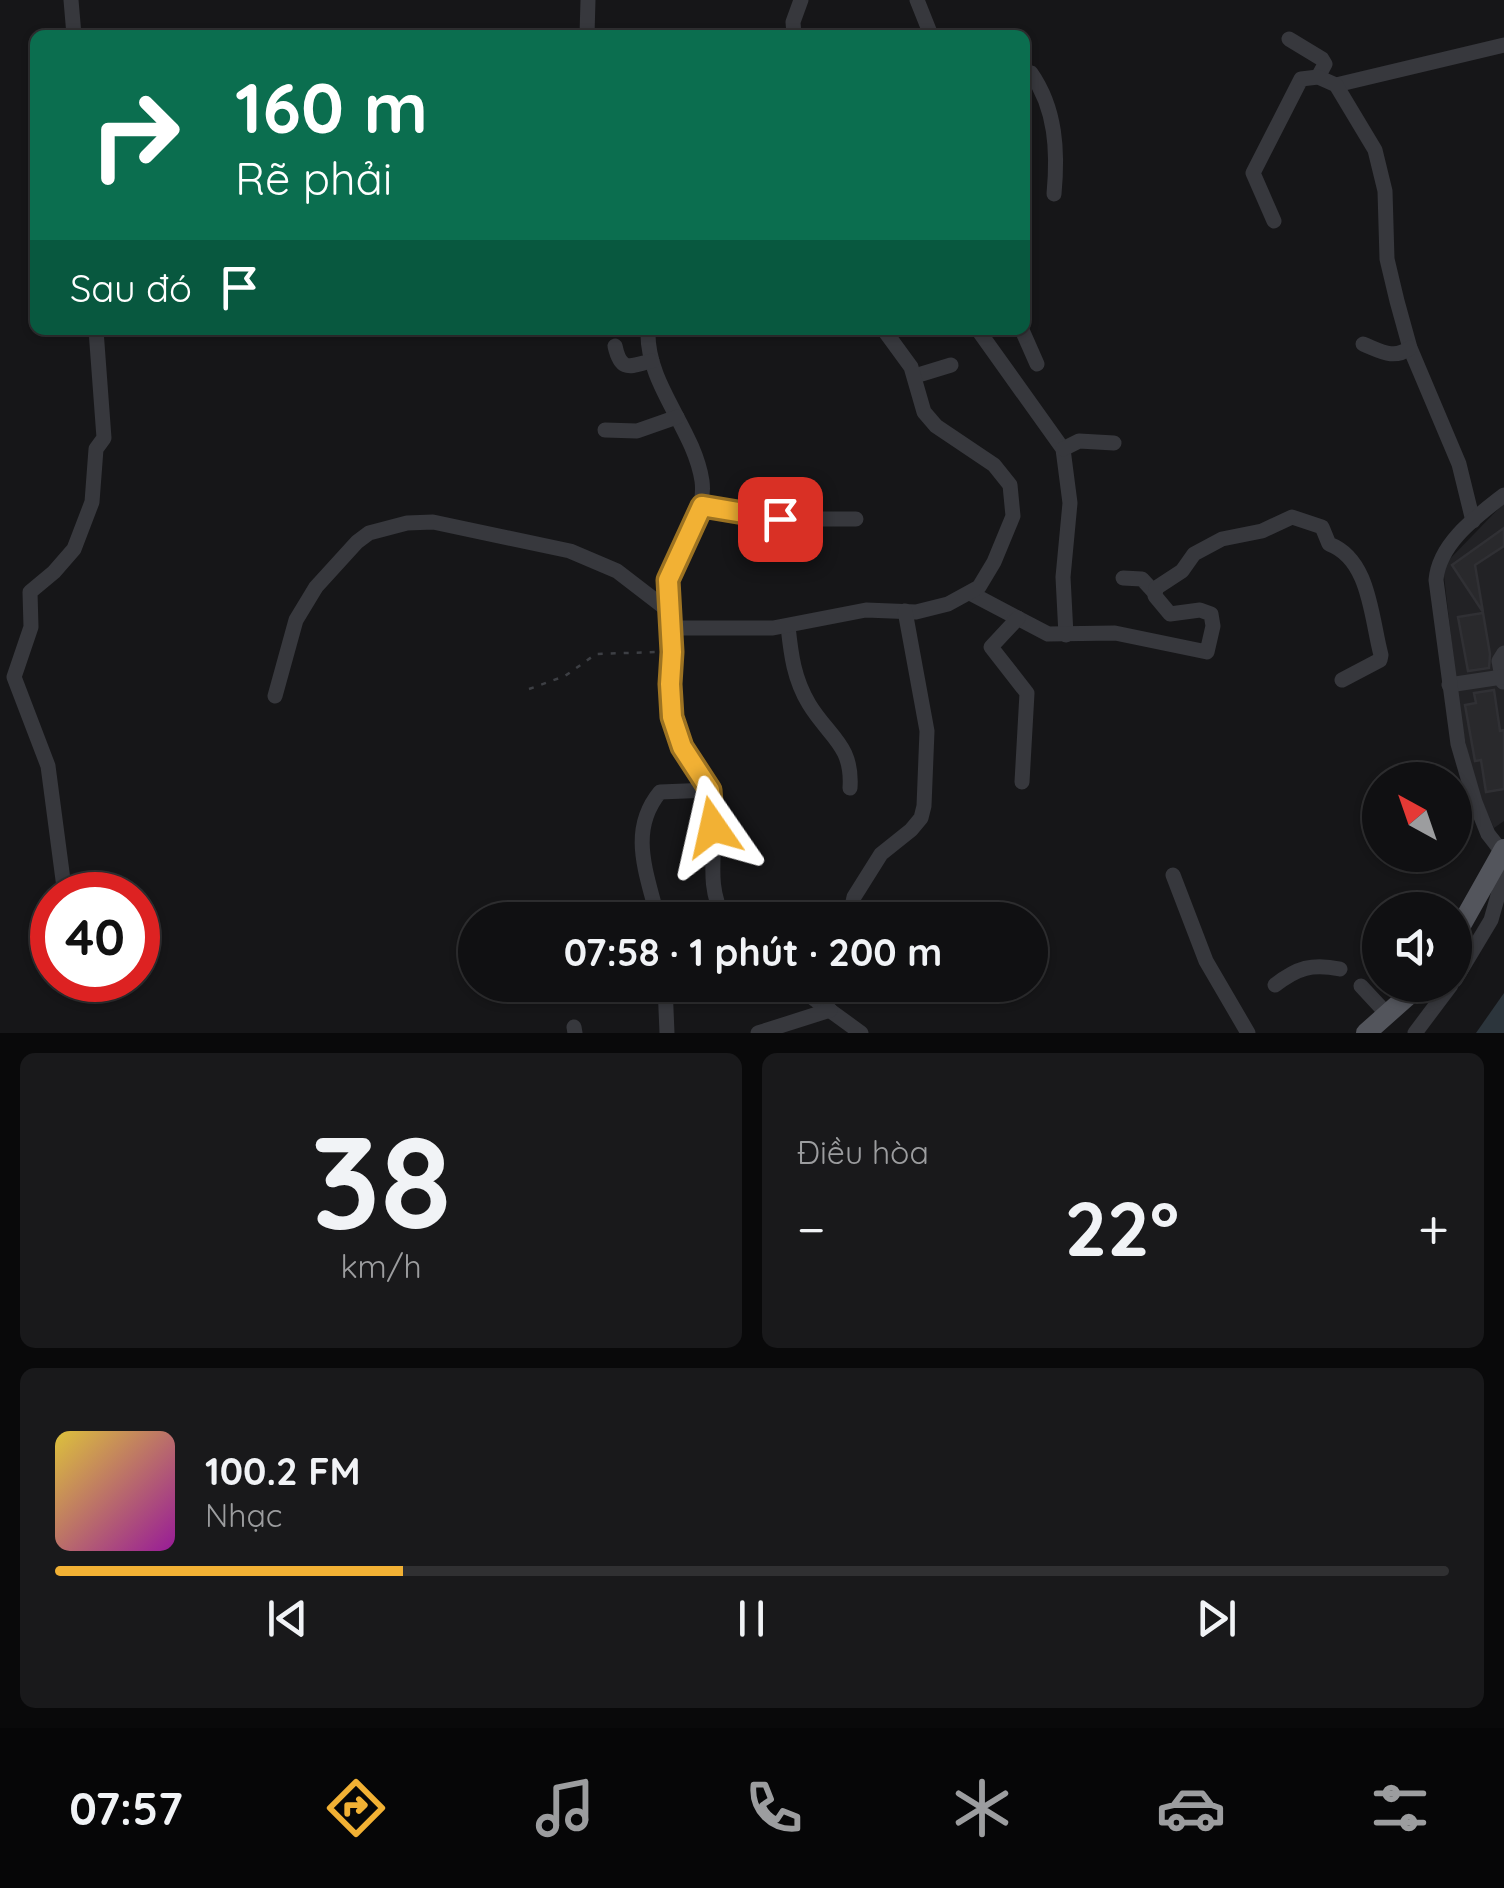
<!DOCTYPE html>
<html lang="vi">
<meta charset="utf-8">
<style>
:root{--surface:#101012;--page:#19191b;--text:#f1f3f6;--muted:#9c9d9f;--line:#303032;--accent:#f2b134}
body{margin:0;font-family:Quicksand,sans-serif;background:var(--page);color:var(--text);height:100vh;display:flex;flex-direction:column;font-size:38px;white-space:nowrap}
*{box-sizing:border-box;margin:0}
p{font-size:32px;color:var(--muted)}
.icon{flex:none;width:55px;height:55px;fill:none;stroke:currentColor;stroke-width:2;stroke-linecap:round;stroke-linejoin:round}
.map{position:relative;height:1033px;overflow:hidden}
.panel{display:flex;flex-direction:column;gap:20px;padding:20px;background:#09090a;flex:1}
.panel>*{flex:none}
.guide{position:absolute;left:30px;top:30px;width:1000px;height:305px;border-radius:15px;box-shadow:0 2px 8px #0004,0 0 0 2px var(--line);background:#0b6e4f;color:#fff;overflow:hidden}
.needle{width:65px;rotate:320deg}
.buttons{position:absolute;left:1362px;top:762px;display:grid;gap:20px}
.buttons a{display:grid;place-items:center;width:110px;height:110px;border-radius:50%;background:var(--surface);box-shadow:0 2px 8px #0004,0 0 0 2px var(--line);font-size:50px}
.speed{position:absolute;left:30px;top:872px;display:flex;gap:20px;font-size:50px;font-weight:700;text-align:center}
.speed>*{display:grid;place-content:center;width:130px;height:130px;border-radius:50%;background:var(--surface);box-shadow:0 2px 8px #0004,0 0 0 2px var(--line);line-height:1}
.speed .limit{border:15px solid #d22;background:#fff;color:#111}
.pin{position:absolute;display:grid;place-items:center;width:85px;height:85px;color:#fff;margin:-42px;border-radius:20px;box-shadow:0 5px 15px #0006}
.me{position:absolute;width:110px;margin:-55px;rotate:349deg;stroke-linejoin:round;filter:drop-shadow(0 0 8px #0008)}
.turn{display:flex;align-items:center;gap:35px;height:210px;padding:0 40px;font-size:45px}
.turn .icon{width:130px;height:130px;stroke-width:2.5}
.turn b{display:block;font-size:70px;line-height:85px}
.then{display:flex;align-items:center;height:95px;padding:0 40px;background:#0003;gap:20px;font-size:38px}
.big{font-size:75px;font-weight:800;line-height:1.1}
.panel .card{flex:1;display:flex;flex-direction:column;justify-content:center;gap:15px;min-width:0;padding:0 35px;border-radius:15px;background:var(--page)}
.panel .dial{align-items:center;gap:0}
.dial b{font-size:130px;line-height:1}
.song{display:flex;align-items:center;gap:30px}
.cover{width:120px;height:120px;border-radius:15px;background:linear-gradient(135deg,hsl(50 70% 55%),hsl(300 70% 35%))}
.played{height:10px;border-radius:5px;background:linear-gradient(90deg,var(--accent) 25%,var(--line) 25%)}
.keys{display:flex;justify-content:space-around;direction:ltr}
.heat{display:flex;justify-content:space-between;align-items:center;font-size:55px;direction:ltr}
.panel .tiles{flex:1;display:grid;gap:20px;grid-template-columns:1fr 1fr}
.card:last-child{grid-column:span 2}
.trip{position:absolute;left:458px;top:902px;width:590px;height:100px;border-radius:50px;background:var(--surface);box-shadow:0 2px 8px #0004,0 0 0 2px var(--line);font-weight:800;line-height:100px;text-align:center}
.menu{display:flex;height:160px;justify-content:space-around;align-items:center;background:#060607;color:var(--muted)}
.menu .icon{width:70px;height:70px}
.menu .current{color:var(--accent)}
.menu b{font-size:45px;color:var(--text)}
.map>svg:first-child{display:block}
</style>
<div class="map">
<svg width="1504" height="1033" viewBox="0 0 1504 1033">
<rect width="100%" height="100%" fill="#161618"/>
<polygon fill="#222225" points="1504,503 1504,821 1494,828 1473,781 1460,715 1444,576 1445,564"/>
<polygon fill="#2c353c" points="1504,993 1504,1033 1476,1033"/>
<g fill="#29292c" stroke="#303034" stroke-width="2.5">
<polygon points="1504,528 1504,546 1475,565 1483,612 1452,565"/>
<polygon points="1483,613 1490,654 1489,668 1468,671 1458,617"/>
<polygon points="1494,690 1500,731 1504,730 1504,789 1486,792 1481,760 1475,761 1465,705 1476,703 1474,693"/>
</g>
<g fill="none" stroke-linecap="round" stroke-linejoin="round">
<polyline stroke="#3d3f44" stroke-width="2.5" stroke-dasharray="5 8" stroke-linecap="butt" points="529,689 565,676 596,654 656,652"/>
<g stroke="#37383d" stroke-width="15">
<polyline points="71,0 74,35"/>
<polyline points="917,0 931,35"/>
<polyline points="587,35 588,0"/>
<polyline points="794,35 793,22 801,0"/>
<polyline points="1289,39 1322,59 1325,64 1318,77"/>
<path d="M1025 72 1031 73C1056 109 1058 151 1054 194"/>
<polyline points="1336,85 1504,45"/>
<polyline points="1274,221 1253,173 1301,79 1318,77 1336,85 1375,150 1385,191 1387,259 1397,301 1410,348 1459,464 1473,521"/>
<path d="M648 330C646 385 694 428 702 481 707 519 675 545 668 581 665 598 671 616 672 634 673 667 665 701 677 733 685 757 707 775 712 800 720 842 702 881 725 920"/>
<polyline points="978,330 1063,449 1070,503 1063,577 1066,635"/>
<polyline points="1022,330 1037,364"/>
<path d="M1363 344C1381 351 1393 360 1410 348"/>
<path d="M615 346C621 373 630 366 652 361"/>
<polyline points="915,376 951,365"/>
<polyline points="605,430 637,431 677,417"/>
<polyline points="1063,449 1079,441 1114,443"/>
<polyline points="702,506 780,519 856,519"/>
<polyline points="1123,578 1142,579 1154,592"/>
<path d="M972 594 1048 634 1115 633 1207 652 1213 626 1211 614 1200 610 1170 614 1155 596 1156 588 1182 571 1194 554 1222 539 1262 531 1292 517 1322 527 1329 544C1370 559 1371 618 1381 655L1380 660 1342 680"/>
<polyline points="1018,618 991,647 1027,693 1022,782"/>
<path d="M788 626C791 655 794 679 809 704 829 737 853 745 850 788"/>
<polyline points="672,628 773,628 866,610 916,612 948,604 979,587 994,562 1013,516 1010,485 994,465 936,426 924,412 911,367 884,330"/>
<polyline points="1503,682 1499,661 1504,653"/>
<polyline points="1449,685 1502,677"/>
<polyline points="275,696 296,620 316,587 357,542 369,533 407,523 433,522 570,551 617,571 669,611"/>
<path d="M1503 863 1502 852 1488 834 1475 802 1458 744 1436 580C1439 543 1477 516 1504 495"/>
<polyline points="1173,875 1206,961 1248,1033"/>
<polyline points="65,895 48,766 14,677 31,627 30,592 54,572 74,549 92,502 96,449 104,438 96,330"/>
<path d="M658 920C648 875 627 832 660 792L710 790"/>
<polyline points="849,920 854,897 881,854 911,830 921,818 924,806 927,731 905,611"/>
<polyline points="1455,980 1491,920 1504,874"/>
<polyline points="665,985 667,1033"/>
<polyline points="795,985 861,1033"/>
<path d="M1275 985C1297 968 1312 963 1340 969"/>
<polyline points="1361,986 1387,1014"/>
<polyline points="574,1027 575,1033"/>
<polyline points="758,1033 830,1010"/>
<polyline points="1415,1033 1451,985"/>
</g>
<g stroke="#53555c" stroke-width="20">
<polyline points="1455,936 1504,849"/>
<polyline points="1366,1033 1420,985"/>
</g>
</g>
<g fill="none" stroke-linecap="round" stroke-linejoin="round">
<g stroke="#9d7322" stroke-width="25">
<polyline id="route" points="713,827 710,790 682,747 672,717 670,684 672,652 668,580 702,506 780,519"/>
</g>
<use href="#route" stroke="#f2b134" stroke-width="18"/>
</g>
</svg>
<div class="buttons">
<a><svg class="needle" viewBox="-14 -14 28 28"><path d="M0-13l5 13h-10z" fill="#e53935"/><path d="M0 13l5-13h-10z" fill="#9c9d9f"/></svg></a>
<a><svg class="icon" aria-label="sound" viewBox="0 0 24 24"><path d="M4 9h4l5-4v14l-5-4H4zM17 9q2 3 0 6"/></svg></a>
</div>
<div class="speed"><div class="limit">40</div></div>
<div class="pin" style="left:780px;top:519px;background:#d93025"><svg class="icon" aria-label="arrive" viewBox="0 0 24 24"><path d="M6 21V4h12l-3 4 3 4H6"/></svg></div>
<svg class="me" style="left:713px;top:827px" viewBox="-20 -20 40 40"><path d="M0-17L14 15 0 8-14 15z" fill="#f2b134" stroke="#fff" stroke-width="4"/></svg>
<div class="trip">07:58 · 1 phút · 200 m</div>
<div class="guide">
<div class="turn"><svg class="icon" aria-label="right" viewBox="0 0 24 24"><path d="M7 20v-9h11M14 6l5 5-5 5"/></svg><div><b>160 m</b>Rẽ phải</div></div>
<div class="then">Sau đó<svg class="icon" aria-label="arrive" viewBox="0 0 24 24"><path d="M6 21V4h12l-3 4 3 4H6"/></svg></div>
</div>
</div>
<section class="panel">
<div class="tiles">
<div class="card dial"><b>38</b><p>km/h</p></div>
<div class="card"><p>Điều hòa</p>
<div class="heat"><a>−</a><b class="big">22°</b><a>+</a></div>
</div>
<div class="card">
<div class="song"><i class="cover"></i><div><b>100.2 FM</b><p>Nhạc</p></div></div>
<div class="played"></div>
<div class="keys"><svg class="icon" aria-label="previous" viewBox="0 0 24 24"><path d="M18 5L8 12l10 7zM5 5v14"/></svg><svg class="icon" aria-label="pause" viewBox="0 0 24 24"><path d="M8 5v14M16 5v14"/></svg><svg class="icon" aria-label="next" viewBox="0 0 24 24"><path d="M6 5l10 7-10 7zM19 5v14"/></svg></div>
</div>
</div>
</section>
<nav class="menu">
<b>07:57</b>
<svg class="icon current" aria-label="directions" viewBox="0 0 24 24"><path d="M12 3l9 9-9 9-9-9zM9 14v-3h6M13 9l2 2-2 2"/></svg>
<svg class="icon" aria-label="music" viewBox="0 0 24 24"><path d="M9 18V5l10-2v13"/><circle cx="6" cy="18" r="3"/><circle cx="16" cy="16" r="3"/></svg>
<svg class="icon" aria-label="phone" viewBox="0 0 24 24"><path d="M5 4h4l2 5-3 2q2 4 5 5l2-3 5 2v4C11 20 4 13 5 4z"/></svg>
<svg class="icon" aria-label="climate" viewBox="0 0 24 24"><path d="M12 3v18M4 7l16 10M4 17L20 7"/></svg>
<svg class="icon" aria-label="car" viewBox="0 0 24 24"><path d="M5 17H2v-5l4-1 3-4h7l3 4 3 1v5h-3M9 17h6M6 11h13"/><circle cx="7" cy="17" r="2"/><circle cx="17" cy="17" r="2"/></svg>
<svg class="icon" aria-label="filters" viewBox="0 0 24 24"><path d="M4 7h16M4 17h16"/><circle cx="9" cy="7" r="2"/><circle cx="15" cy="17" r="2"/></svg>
</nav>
